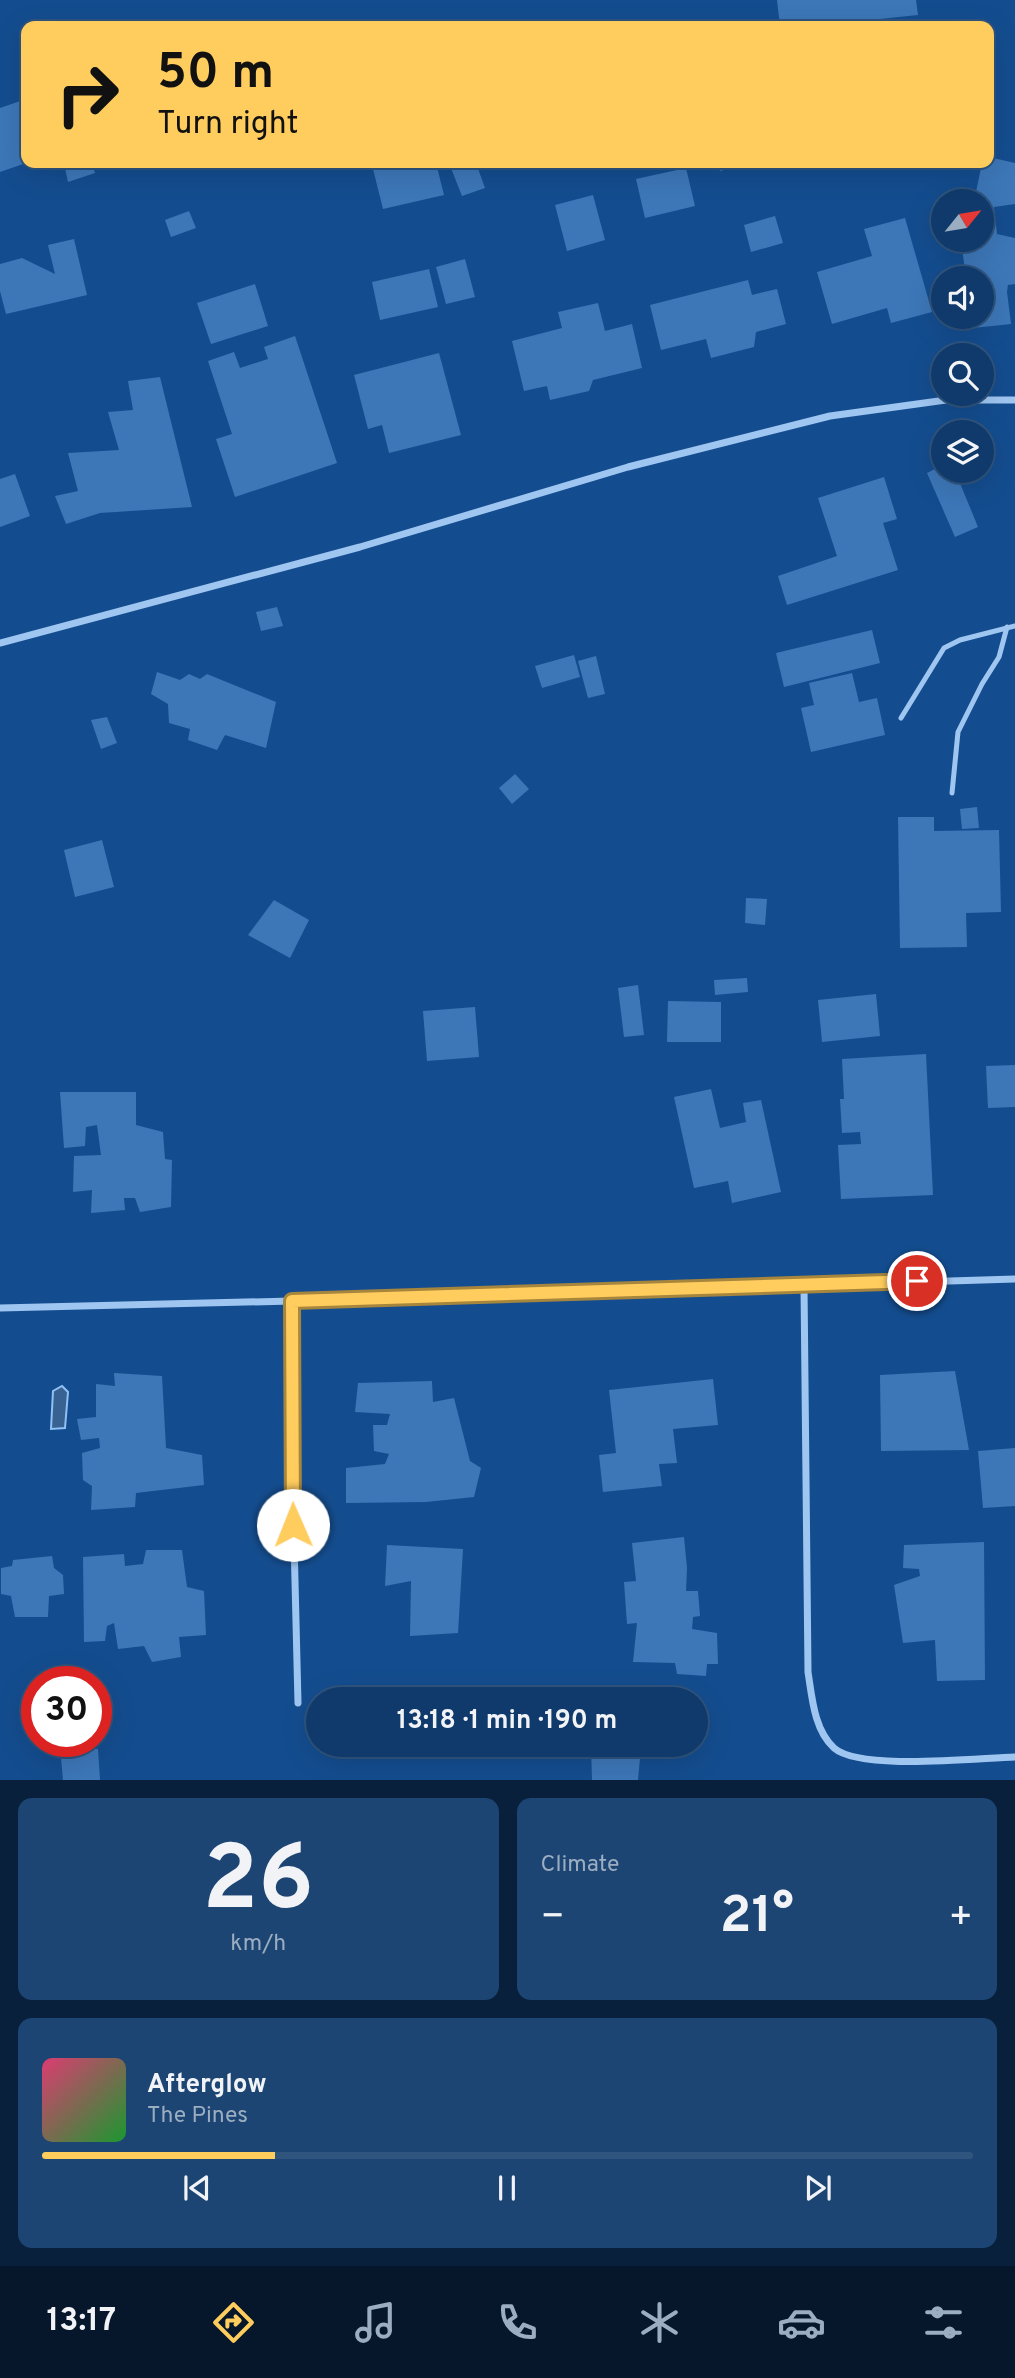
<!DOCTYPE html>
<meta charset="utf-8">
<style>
:root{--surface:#0f3a6b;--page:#1d4573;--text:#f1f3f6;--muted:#9badc1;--line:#2f547e;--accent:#ffcc5e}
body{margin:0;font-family:Overpass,sans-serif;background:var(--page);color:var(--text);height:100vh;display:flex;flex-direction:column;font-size:26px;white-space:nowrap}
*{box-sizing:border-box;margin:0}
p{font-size:23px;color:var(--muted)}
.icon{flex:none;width:38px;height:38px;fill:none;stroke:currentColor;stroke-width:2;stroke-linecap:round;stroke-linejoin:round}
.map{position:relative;height:1780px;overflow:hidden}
.details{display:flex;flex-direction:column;gap:18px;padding:18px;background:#08203b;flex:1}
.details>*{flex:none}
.top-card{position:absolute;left:21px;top:21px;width:973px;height:147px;border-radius:14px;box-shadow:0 7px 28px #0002,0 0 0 2px var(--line);background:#ffcc5e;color:#111;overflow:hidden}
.needle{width:46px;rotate:60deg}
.fabs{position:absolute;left:931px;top:189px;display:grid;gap:14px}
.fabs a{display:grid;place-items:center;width:63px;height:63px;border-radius:50%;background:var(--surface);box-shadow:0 7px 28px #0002,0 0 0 2px var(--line);font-size:35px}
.speed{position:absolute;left:21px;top:1666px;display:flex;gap:14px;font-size:35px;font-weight:700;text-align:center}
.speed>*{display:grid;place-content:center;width:91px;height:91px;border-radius:50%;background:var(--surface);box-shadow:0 7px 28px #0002,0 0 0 2px var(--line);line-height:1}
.speed .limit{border:10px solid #d22;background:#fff;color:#111}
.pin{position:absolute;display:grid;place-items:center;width:60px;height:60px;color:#fff;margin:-30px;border:4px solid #fff;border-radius:50%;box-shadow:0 2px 7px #0007}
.me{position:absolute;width:77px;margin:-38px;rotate:359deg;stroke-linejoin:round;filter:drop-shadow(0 0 5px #0008)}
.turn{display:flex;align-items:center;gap:24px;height:147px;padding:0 21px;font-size:32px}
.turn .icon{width:91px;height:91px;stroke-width:2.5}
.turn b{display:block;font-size:49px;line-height:60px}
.big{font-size:52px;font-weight:700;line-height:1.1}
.details .tile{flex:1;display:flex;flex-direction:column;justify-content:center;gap:10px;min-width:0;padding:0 24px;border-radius:14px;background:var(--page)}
.details .dial{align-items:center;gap:0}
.dial b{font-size:91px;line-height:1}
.song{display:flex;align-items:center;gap:21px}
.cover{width:84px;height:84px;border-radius:10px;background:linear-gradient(135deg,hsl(340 70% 55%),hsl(130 70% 35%))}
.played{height:7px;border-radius:4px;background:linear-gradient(90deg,var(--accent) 25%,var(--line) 25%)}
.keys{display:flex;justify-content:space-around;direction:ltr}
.heat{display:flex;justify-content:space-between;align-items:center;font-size:38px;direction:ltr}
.details .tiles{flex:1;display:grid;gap:18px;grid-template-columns:1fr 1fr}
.tile:last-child{grid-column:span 2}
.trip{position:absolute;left:306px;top:1687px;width:402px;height:70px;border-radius:35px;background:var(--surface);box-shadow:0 7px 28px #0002,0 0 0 2px var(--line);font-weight:700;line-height:70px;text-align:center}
.tab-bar{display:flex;height:112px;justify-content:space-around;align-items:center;background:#06172b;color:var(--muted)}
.tab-bar .icon{width:49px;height:49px}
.tab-bar .current{color:var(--accent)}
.tab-bar b{font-size:32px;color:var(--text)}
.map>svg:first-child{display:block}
</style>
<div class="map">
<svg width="1015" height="1780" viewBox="0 0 1015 1780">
<rect width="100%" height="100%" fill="#144d8f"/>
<polygon fill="#386292" stroke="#90c1f4" stroke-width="2" points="62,1386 68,1392 65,1428 51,1429 53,1391"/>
<g fill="#3d77b8">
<polygon points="777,0 916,0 918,15 812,26 780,26"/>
<polygon points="26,99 26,163 0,172 0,108"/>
<polygon points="993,158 1015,163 1015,204 994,207 997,234 1015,238 1015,284 1008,285 1007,292 1011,324 973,328 971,317 982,317 982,278 966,278 961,240 982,240 982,201 956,201 955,195 976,192 982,163 989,163 989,159"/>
<polygon points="64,163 92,163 95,173 68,182"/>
<polygon points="397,163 436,163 444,195 383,209 373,169"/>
<polygon points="449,163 476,163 485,188 462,196"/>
<polygon points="718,163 749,163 749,164 720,171"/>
<polygon points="686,168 695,206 645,218 636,179"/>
<polygon points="593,195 605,240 567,251 555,205"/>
<polygon points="189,211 196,228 171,237 165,220"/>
<polygon points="775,216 783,243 751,252 744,225"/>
<polygon points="905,218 932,312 891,323 887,308 832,324 817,272 872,256 864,229"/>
<polygon points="74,239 87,295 6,314 0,291 0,264 22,258 55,274 48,245"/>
<polygon points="465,259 475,297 446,304 436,267"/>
<polygon points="429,269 438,307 380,320 372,282"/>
<polygon points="748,280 752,295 777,289 786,324 756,332 754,347 711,358 706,339 661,350 650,305"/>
<polygon points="255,284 268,326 211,344 197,303"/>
<polygon points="598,303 605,331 632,324 642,368 593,380 589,391 550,400 547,386 524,391 512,341 562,328 558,312"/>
<polygon points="295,336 337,463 235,497 216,439 232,434 208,361 234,352 240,368 268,359 264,347"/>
<polygon points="439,353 461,435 389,453 382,425 368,429 354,375"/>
<polygon points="160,377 192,507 100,513 66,524 55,496 78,491 68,453 119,450 108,412 133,410 128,381"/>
<polygon points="943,465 943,471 955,471 978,527 955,537 927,473"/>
<polygon points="15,474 30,516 0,527 0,479"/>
<polygon points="884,477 897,519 883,523 898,570 787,605 778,576 837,556 818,498"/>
<polygon points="277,607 283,626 261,631 256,612"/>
<polygon points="872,630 880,663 784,687 776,653"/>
<polygon points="574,655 580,677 542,688 535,666"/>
<polygon points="596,656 605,694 588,698 578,661"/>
<polygon points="157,672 180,680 189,674 200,679 207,674 276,702 266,748 225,735 217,750 188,740 190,729 169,723 168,704 151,694"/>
<polygon points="852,673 859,702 877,698 885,735 811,752 801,708 814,705 809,683"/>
<polygon points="107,717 117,743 101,749 91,720"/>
<polygon points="515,774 529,789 512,804 499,788"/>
<polygon points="977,807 979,828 962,829 960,809"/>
<polygon points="898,817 934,817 934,831 999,830 1001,912 966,913 967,947 900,948"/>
<polygon points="102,840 114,887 75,897 64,850"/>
<polygon points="746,898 767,899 765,925 745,923"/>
<polygon points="274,900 309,920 290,958 248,935"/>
<polygon points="747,978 748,992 715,995 714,980"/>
<polygon points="638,985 644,1035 624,1037 618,988"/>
<polygon points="876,994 880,1036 822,1042 818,1000"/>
<polygon points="668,1001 721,1002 721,1042 667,1042"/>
<polygon points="475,1007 479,1057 427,1061 423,1011"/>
<polygon points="926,1054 933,1195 841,1199 838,1145 861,1144 860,1132 842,1133 840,1099 844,1099 842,1059"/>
<polygon points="1015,1065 1015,1107 988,1108 986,1066"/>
<polygon points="711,1089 720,1128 746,1122 743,1103 761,1100 781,1192 732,1203 728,1181 694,1188 674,1097"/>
<polygon points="60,1092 136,1092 136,1125 163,1132 165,1159 172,1160 171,1207 140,1212 135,1198 124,1198 125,1210 91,1213 92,1190 73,1192 74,1156 101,1155 97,1125 86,1127 85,1146 64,1148"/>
<polygon points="955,1371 969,1450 881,1451 880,1375"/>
<polygon points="114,1373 162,1376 166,1448 202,1455 204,1485 136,1493 135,1507 91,1510 92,1486 83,1480 82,1453 100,1448 99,1438 81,1440 77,1419 96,1417 96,1384 115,1386"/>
<polygon points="713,1379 718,1425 673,1429 677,1463 659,1464 662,1486 603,1492 599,1455 616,1453 609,1390"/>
<polygon points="432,1381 433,1402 454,1398 470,1461 481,1468 474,1497 426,1502 346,1503 346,1468 385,1464 389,1454 374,1451 373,1425 387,1425 390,1414 355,1412 358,1383"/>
<polygon points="1015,1448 1015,1506 983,1508 978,1451"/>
<polygon points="684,1537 687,1568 686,1591 698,1591 700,1616 693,1617 692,1629 717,1633 718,1664 707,1664 706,1676 677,1674 675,1663 633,1662 637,1623 627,1624 624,1582 636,1581 632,1543"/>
<polygon points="984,1542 985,1680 937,1681 935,1640 903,1643 894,1585 920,1576 919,1569 903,1568 904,1545"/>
<polygon points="387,1545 463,1549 458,1633 410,1636 411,1581 385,1586"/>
<polygon points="146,1550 182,1550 187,1587 204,1591 206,1635 179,1637 181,1657 152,1662 144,1646 118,1649 114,1623 107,1626 105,1641 84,1642 83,1557 124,1554 125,1566 143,1564"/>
<polygon points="52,1556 54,1568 63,1575 64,1594 49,1596 48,1617 15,1617 11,1596 1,1594 1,1568 12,1566 13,1560"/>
<polygon points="591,1745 651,1745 652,1757 640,1758 638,1780 592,1780"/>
<polygon points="60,1747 98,1749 100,1780 63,1780"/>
</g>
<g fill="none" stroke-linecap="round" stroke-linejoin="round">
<g stroke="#9fc6f1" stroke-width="5">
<polyline points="901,718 944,648 960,640 1015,626"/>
<polyline points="952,793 958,732 982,684 999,657 1007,627"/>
</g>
<g stroke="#9fc6f1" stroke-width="7">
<polyline points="0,643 360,547 628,467 830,416 946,400 1015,400"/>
<path d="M804 1286 808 1672C812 1697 814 1730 834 1748 860 1771 977 1758 1015 1757"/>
<polyline points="292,1301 293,1500 298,1703"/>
<polyline points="0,1308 292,1301 1015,1279"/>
</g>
</g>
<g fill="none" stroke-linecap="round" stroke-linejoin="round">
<g stroke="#a6853d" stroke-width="18">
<polyline id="route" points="293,1525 292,1301 917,1281"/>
</g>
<use href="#route" stroke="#ffcc5e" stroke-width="12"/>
</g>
</svg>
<div class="fabs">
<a><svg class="needle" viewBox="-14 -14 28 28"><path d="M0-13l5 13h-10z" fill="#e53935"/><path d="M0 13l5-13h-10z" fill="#9badc1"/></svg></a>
<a><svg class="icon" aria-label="sound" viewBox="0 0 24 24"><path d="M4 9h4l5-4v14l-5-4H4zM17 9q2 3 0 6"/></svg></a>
<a><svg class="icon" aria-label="search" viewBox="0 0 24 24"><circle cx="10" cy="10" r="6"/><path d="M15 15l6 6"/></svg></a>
<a><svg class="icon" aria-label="layers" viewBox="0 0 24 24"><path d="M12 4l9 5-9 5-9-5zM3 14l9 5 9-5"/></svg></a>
</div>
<div class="speed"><div class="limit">30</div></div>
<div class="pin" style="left:917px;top:1281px;background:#d93025"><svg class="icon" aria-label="arrive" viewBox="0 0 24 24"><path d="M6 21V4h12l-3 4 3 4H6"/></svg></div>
<svg class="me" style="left:293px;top:1525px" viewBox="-20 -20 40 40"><circle r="19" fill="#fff"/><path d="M0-13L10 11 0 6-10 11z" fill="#ffcc5e"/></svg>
<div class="trip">13:18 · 1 min · 190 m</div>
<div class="top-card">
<div class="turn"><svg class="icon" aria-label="right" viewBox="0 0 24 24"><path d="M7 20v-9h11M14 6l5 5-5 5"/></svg><div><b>50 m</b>Turn right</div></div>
</div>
</div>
<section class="details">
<div class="tiles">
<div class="tile dial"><b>26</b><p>km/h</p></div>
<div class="tile"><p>Climate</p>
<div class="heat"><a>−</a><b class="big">21°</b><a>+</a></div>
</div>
<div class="tile">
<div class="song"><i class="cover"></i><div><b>Afterglow</b><p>The Pines</p></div></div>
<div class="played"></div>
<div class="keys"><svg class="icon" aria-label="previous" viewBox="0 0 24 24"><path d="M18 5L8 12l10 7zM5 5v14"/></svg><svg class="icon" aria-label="pause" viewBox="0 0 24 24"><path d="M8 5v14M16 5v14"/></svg><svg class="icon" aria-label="next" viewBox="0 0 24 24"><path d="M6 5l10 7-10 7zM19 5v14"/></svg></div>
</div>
</div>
</section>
<nav class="tab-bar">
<b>13:17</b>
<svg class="icon current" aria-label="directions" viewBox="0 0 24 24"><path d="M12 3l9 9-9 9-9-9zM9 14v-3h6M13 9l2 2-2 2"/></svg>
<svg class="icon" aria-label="music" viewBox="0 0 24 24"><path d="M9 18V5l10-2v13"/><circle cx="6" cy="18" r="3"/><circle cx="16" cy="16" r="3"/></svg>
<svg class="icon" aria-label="phone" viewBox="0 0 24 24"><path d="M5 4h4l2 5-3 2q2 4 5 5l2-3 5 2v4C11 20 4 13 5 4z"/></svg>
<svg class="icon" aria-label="climate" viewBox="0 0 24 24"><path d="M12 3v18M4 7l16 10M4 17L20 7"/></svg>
<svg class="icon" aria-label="car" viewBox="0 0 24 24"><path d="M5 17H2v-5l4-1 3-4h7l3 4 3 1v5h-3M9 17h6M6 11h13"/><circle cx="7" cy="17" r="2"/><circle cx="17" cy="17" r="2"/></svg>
<svg class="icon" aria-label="filters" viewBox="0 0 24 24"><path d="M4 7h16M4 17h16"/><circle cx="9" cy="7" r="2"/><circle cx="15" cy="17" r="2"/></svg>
</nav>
